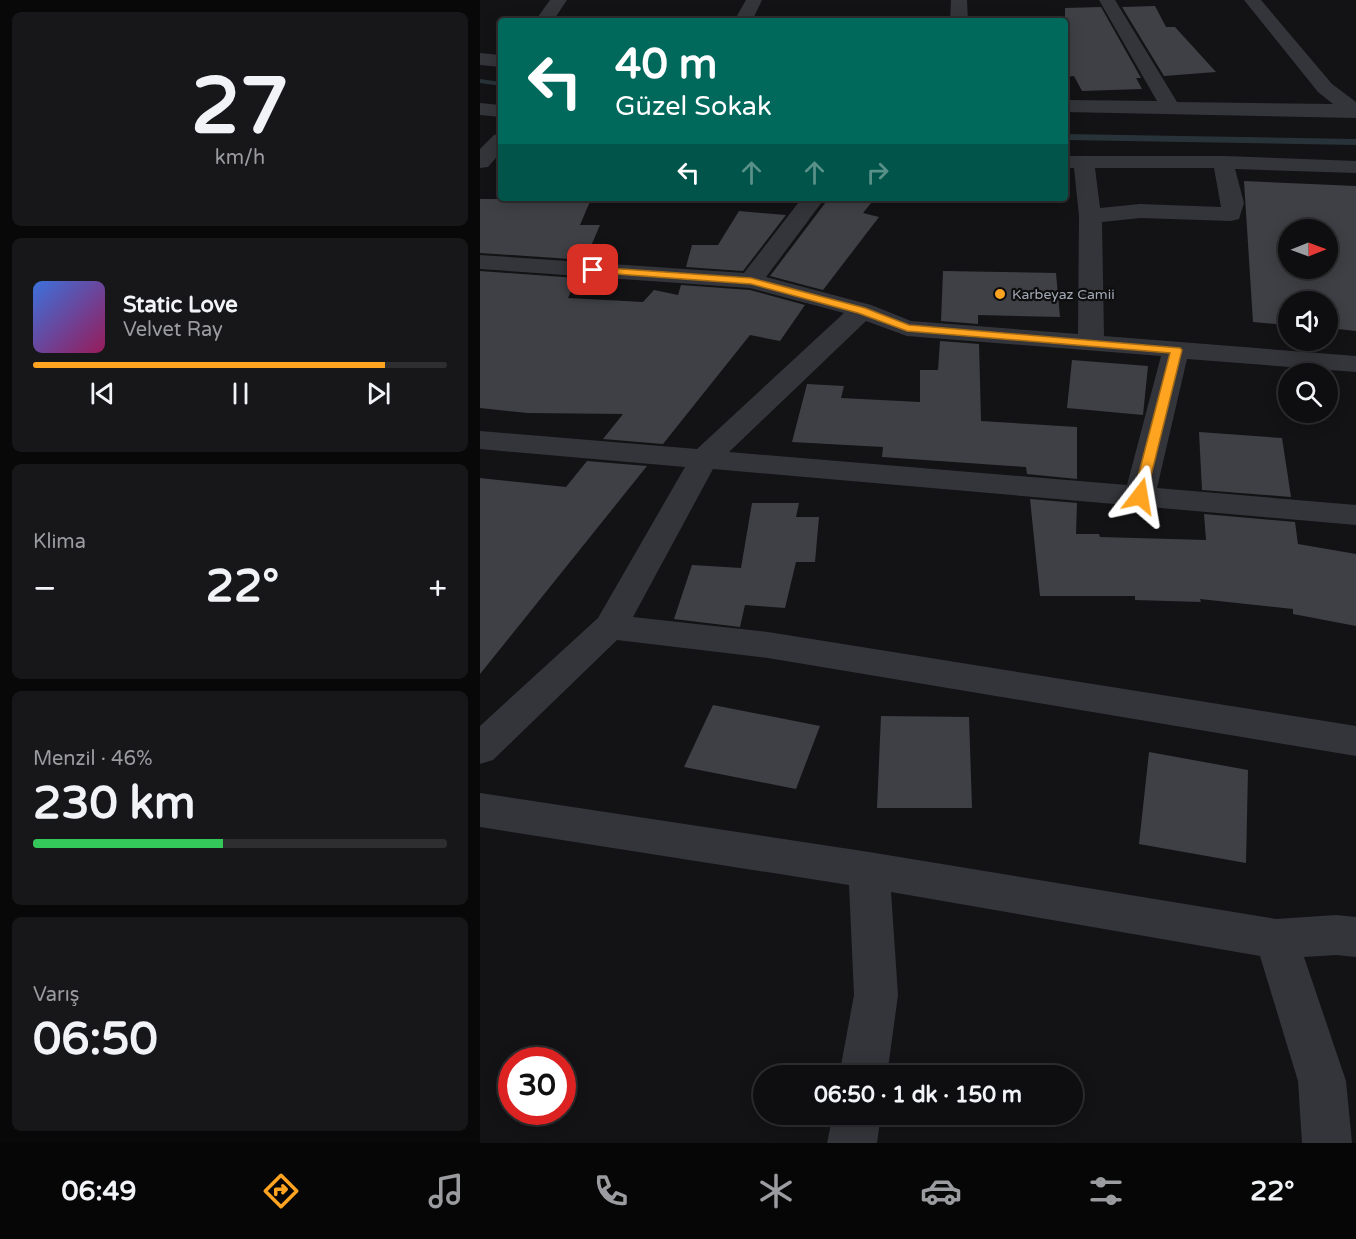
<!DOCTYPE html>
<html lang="tr">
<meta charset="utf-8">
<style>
:root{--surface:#0e0e10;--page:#171719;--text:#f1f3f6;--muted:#9b9c9f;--line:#2e2e30;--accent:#ffa420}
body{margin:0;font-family:"Varela Round",sans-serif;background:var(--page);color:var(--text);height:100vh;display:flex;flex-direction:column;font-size:22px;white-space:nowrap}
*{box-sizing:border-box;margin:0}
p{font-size:20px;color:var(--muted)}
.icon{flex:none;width:33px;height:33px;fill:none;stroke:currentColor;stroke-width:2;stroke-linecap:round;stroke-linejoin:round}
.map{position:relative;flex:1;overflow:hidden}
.sheet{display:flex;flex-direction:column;gap:12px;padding:12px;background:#080809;width:480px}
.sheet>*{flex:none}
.guide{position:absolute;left:18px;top:18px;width:570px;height:183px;border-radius:6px;box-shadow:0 3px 15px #0003,0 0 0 2px var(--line);background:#00695c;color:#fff;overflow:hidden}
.needle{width:39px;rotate:89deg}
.tools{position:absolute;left:798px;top:219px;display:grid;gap:12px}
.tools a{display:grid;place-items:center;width:60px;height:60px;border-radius:50%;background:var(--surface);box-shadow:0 3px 15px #0003,0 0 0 2px var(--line);font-size:30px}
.speed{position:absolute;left:18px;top:1047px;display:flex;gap:12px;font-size:30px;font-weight:700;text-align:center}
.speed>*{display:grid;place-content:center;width:78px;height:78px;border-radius:50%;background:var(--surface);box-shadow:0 3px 15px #0003,0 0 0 2px var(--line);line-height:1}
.speed .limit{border:9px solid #d22;background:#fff;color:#111}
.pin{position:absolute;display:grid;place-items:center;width:51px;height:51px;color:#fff;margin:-26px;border-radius:12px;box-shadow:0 3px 9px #0006}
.me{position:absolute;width:66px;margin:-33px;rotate:14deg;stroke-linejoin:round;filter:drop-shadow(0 0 4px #0008)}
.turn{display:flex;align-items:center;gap:21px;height:126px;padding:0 18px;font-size:27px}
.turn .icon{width:78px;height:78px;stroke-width:2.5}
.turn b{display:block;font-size:42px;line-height:51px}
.lanes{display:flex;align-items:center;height:57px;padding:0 18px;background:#0003;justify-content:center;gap:30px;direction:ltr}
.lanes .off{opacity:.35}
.big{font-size:45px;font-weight:700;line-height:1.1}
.sheet .widget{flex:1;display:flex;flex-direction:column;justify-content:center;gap:9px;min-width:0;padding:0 21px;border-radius:9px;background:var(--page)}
.sheet .dial{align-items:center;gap:0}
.dial b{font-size:78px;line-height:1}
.song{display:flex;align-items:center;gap:18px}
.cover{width:72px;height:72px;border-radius:9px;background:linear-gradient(135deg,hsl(220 70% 55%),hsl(330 70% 35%))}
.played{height:6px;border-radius:3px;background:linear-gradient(90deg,var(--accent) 85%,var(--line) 85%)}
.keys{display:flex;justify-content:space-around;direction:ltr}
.heat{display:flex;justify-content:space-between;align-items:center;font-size:33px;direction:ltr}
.charge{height:9px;border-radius:4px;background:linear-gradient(90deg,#34c759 46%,var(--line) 0)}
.trip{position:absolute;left:273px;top:1065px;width:330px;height:60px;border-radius:30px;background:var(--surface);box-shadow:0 3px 15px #0003,0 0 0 2px var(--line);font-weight:700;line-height:60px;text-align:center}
.tabs{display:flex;height:96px;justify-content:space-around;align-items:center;background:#060606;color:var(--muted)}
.tabs .icon{width:42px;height:42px}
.tabs .current{color:var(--accent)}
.tabs b{font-size:27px;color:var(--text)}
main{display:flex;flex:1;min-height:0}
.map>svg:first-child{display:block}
</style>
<main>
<section class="sheet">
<div class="widget dial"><b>27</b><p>km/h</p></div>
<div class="widget">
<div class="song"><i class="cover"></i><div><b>Static Love</b><p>Velvet Ray</p></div></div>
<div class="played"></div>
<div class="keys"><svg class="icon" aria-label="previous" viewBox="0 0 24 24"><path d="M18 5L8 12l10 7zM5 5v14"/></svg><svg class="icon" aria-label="pause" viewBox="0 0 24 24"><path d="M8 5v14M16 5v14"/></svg><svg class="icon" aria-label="next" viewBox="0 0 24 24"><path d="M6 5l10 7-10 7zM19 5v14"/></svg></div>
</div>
<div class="widget"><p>Klima</p>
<div class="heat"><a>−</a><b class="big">22°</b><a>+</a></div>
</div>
<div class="widget"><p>Menzil · 46%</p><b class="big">230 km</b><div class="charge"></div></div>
<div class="widget"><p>Varış</p><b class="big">06:50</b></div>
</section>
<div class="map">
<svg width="876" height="1143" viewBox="0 0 876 1143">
<rect width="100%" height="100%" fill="#131315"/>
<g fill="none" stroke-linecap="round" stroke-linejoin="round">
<g fill="#283339" fill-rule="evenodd">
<polygon points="0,79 21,82 21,86 0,83"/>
<polygon points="585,134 876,139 876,145 585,140"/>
</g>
</g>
<g fill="#3e4045" fill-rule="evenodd">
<polygon points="675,6 686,27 695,27 736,72 684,76 642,7"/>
<polygon points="621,7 661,78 656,78 662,89 602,91 594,76 585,77 585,8"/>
<path d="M764 181 876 186V331L848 328V302H808V325L773 322ZM808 230H848V268H808Z"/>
<polygon points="349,198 395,198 383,213 399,217 343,290 290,276"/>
<polygon points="0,199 111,199 100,225 120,225 105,260 0,253"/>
<polygon points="259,211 306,215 263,271 206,267 212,245 238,245"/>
<polygon points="0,271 97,278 88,298 163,302 174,290 198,295 201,285 270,290 325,305 300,341 270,335 183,444 123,439 143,414 48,413 0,408"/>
<polygon points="463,271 576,273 580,317 498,315 498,324 461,321"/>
<polygon points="460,341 499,344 501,421 597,427 597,479 547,474 546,467 402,457 403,447 312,442 327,384 364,386 361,398 440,402 440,370 458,370"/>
<polygon points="592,360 668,366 663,415 587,408"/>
<polygon points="719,432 802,438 811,497 722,490"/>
<polygon points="107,461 167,466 0,674 0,478 86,487"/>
<polygon points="550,499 597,503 596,534 619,534 620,537 726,540 724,514 815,522 818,544 876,554 876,626 813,614 813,609 720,599 721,602 655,600 655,596 560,596"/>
<polygon points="272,503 319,503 316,517 339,517 335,562 316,562 305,608 265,605 260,627 194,619 212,565 261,568"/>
<polygon points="233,705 340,726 316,789 204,767"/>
<polygon points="401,716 489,717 492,808 397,808"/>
<polygon points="669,752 768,770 766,863 659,844"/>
</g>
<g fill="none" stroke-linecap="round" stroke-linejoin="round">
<g fill="#33353a" fill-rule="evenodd">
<polygon points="70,0 87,0 73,21 55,21"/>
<polygon points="266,0 282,0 272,21 254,21"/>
<polygon points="471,0 487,0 488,21 470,21"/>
<polygon points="619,0 635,0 697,102 853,104 838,92 764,0 781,0 852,84 876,102 876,118 585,112 585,100 677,101"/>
<polygon points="0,53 21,55 21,67 0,65"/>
<polygon points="0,103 21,105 21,117 0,115"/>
<polygon points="21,133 21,152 8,167 0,168 0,149 14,135"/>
<path d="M585 156H743L876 161V173L755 169 764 203 759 219 751 221 660 218 622 222 624 336 876 356V372L707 359 677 488 876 505V525L233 469 153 617 288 632 876 726V756L288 658 137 640 13 760 0 764V726L118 618 205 467 0 449V431L217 449 364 313 270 288 0 269V255L264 273 322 198H345L286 277 391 305 431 321 598 334 599 216 594 168H585ZM615 168H734L741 207 660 204 620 208ZM386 321 427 336 681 356 647 485 249 452Z"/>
<polygon points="0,793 389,852 796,919 856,915 876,917 876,957 856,955 824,957 866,1081 872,1143 822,1143 818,1081 780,956 411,892 418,995 407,1076 359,1076 374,995 369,885 0,827"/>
<polygon points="353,1114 401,1114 397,1143 347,1143"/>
</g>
</g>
<polygon fill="#ffa420" stroke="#a66b15" stroke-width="1.5" points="113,267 271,278 385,308 429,325 700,348 702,350 666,496 660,500 653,496 690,353 427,331 378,313 271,284 109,272 108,270"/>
<circle fill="#ffa420" stroke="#0e0e0f" stroke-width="2" cx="520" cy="294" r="6"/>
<g text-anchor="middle" stroke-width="4.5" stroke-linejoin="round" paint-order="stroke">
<g font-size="14" fill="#a3aab6" stroke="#0e0e0f" text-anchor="start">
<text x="532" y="299">Karbeyaz Camii</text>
</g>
</g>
</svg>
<div class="tools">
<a><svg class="needle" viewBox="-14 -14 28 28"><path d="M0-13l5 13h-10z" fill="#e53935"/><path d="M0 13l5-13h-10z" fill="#9b9c9f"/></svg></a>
<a><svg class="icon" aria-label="sound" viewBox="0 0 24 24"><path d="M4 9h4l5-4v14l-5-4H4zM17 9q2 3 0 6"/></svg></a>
<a><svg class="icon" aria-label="search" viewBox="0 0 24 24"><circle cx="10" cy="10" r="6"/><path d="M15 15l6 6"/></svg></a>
</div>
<div class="speed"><div class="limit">30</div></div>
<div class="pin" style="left:113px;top:270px;background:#d93025"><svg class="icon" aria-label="arrive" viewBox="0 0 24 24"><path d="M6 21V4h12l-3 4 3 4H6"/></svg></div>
<svg class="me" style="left:660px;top:496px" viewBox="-20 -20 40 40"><path d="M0-17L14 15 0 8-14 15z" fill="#ffa420" stroke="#fff" stroke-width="4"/></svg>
<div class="trip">06:50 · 1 dk · 150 m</div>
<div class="guide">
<div class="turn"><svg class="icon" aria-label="left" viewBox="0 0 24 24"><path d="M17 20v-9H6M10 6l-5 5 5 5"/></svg><div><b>40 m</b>Güzel Sokak</div></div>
<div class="lanes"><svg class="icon" aria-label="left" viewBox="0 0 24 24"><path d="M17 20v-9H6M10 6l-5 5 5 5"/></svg><svg class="icon off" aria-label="ahead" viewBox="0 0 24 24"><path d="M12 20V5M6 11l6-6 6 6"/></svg><svg class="icon off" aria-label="ahead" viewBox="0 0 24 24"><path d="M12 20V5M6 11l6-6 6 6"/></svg><svg class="icon off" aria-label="right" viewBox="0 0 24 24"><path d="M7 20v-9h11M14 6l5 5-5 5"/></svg></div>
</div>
</div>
</main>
<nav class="tabs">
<b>06:49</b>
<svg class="icon current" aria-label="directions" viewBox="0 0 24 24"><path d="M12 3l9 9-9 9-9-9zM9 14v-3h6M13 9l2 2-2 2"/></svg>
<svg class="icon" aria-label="music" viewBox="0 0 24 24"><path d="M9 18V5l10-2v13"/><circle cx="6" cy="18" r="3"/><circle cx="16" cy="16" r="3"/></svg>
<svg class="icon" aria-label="phone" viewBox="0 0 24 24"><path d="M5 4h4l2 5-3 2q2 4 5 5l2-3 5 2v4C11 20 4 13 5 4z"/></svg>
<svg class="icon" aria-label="climate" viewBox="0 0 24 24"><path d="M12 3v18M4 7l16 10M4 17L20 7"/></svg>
<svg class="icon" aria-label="car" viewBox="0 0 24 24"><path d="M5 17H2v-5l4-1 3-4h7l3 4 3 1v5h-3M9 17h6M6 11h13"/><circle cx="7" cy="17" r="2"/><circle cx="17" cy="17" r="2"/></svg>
<svg class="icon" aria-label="filters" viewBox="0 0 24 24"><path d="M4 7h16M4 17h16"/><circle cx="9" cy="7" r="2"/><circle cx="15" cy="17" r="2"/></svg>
<b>22°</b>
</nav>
